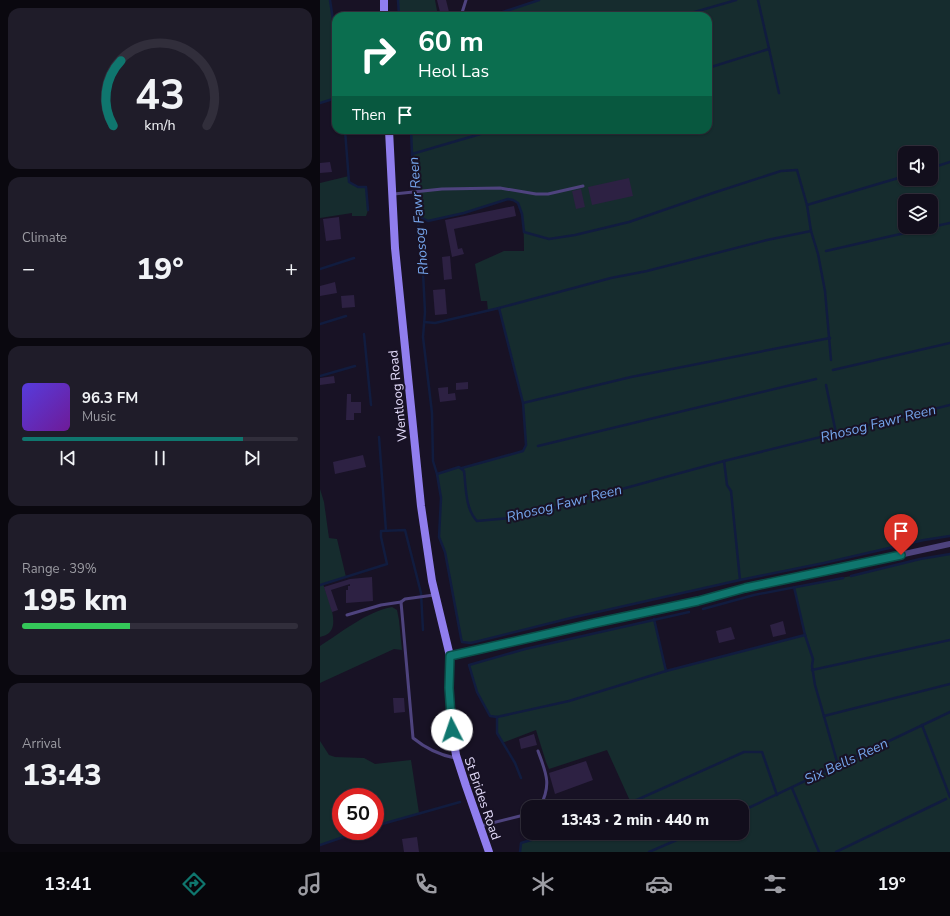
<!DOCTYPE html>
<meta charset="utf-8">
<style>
:root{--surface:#120e1c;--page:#1f1c29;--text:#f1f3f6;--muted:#9c9ca3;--line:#312e3b;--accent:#0f766e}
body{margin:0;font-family:"Nunito Sans",sans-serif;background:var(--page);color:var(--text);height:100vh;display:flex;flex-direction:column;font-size:15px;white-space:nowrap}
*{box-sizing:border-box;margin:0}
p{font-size:13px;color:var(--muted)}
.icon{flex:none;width:22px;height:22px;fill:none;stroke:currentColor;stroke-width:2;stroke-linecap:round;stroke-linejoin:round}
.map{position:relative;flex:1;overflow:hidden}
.panel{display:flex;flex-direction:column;gap:8px;padding:8px;background:#0a080f;width:320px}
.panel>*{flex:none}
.top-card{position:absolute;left:12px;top:12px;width:380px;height:122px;border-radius:12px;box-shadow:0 1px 3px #0004,0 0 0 1px var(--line);background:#0b6e4f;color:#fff;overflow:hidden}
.fabs{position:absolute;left:578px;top:146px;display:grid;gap:8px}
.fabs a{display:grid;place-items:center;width:40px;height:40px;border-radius:8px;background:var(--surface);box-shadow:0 1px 3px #0004,0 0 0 1px var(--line);font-size:20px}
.speed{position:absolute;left:12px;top:788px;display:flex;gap:8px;font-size:20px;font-weight:700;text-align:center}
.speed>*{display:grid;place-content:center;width:52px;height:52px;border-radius:50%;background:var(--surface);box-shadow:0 1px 3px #0004,0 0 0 1px var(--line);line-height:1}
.speed .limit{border:6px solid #d22;background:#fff;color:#111}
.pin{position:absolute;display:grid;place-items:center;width:34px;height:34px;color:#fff;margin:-41px -17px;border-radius:50% 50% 50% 0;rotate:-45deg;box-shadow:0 0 4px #0007}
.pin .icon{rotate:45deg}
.me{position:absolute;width:44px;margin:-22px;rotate:356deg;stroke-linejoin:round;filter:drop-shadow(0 0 3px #0008)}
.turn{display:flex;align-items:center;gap:14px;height:84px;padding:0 20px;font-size:18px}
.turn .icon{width:52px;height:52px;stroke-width:2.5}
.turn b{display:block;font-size:28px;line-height:34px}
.then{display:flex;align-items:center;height:38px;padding:0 20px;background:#0003;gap:8px;font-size:15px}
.big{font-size:30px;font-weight:800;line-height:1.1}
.panel .widget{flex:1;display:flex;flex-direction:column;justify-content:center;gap:6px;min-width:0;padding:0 14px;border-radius:12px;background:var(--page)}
.panel .dial{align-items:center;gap:0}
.dial svg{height:104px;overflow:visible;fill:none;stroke:var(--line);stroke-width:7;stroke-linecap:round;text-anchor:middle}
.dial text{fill:var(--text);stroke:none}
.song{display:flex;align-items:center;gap:12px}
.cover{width:48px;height:48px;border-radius:6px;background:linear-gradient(135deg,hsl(250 70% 55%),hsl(280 70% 35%))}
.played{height:4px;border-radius:2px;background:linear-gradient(90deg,var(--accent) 80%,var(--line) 80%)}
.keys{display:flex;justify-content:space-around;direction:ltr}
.heat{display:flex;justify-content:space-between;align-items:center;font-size:22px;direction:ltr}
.charge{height:6px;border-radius:3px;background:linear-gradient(90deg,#34c759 39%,var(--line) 0)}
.trip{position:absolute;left:201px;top:800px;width:228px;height:40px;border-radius:12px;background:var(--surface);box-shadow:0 1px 3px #0004,0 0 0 1px var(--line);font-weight:800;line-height:40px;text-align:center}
.tabs{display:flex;height:64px;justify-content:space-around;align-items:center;background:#07060b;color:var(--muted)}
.tabs .icon{width:28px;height:28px}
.tabs .active{color:var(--accent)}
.tabs b{font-size:18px;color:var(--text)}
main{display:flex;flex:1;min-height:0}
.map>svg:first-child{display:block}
</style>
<main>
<section class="panel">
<div class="widget dial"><svg viewBox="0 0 100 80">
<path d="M14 69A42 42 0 1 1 86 69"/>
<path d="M14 69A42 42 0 0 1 20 19" stroke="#0f766e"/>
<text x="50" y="56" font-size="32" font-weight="700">43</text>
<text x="50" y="72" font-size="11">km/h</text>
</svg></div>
<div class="widget"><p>Climate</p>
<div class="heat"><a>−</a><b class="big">19°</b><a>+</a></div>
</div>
<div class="widget">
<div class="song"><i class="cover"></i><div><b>96.3 FM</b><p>Music</p></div></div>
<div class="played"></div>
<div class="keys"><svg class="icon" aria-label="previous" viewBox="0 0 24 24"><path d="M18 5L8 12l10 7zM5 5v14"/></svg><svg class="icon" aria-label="pause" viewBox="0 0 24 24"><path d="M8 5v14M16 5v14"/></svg><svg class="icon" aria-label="next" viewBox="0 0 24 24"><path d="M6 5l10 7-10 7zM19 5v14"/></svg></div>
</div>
<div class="widget"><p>Range · 39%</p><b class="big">195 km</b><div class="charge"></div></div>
<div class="widget"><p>Arrival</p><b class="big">13:43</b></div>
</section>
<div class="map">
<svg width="630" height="852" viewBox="0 0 630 852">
<rect width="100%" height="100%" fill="#181225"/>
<g fill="#162c2e" fill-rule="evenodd">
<polygon points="0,0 10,0 16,39 16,98 0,103"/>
<polygon points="78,0 115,0 118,16 79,16"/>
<path d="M218 0H630V536L604 540 504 563 420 580 251 618 151 643 142 642 125 552 119 537 121 498 117 474 139 467 142 468 203 451 206 445 203 403 179 309 168 311 167 301H161L155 264 184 251H204C204 234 204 219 198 203L193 200 188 199 144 213 108 221 100 217 92 154 91 130H388V16H171ZM585 153H611V179H585ZM585 201H611V227H585Z"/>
<polygon points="29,176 29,182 38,187 46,187 48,210 46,216 32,216 32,213 0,218 0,183"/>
<path d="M0 489 4 502 9 538 17 539 26 577 3 584C7 595 20 624 9 633 7 635 3 636 0 637Z"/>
<polygon points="630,554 630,852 200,852 201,843 234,833 422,833 422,807 301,807 311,803 287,750 229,769 226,762 216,730 182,743 177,733 177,718 170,716 157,692 149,665 205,649 334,619 347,671 485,635 474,587 531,576 600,559"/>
<path d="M72 607 77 610 79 620 82 650 74 649 0 683V646C22 632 46 612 72 607Z"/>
<polygon points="0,741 9,755 15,757 44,758 55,764 91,760 99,813 55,826 55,797 21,797 21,831 41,831 0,845"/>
</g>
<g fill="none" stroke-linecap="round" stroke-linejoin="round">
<g stroke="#111c3f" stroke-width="2.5">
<polyline points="10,0 16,39"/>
<polyline points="78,0 79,16"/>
<polyline points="438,0 459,93"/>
<polyline points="171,16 219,0"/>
<polyline points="361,16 416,0"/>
<polyline points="388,68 449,49"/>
<polyline points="0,103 16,98"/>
<polyline points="25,130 29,182 38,187 46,187 48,210"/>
<path d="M91 130 92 154 100 217 97 232 103 272 105 312 103 337 112 413 113 461 117 474 139 467 144 471C146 486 145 509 157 521L200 517 404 461 630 405"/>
<polyline points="92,154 174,130"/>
<polyline points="611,168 630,162"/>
<polyline points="487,205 585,176"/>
<polyline points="100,217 108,221 144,213 188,199 193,200 198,203 202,214 204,232 229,239 255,235 309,222 393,193 461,171 477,170 487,205 491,231 498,254 505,291 511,360"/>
<polyline points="611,227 630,223"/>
<polyline points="506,251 611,227"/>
<polyline points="0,269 34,258"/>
<polyline points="104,322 115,323 179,308 291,278 327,271 447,240 491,231"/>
<polyline points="0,324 26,316"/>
<polyline points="44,334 51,405"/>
<polyline points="513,370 630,343"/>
<polyline points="0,376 35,366"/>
<polyline points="506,385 516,433"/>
<polyline points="203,403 311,377 510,338"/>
<polyline points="59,437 66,531"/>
<polyline points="218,446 496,379"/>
<polyline points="404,461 407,485 411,491 420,580"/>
<polyline points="142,468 203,451 206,445 203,403 179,308"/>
<polyline points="117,474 121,498 119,537 125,552 141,638 142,642 151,643 251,618 420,580 504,563 604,540 630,536"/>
<polyline points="531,576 600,559 630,554"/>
<polyline points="0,585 67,564 61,537 61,531 85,530 101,593 103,630"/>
<polyline points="474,587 485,635 493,659 492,666 495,685 518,765"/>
<polyline points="383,609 434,595 523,578"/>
<polyline points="334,619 346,671"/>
<polyline points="492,670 630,640"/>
<polyline points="504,716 630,684"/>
<polyline points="177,717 249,701 346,671 485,635"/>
<polyline points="602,725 630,797"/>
<polyline points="201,778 195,763 177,733 177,717 170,716 157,692 149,665 205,649 369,612"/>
<polyline points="472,788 499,852"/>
<polyline points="301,807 424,752 442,752 457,795"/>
<polyline points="422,811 630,712"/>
<polyline points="55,826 140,802"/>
<polyline points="0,845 41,831"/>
<polyline points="200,852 201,843 234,833"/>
<polyline points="329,852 373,833"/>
<polyline points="516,852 626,799"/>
</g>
</g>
<g fill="#2d2143">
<polygon points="117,0 126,0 130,16 121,16"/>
<polygon points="10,162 12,172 0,173 0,163"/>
<polygon points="309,178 313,196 272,205 268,187"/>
<polygon points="261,189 265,207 256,209 252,191"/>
<polygon points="194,206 196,216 134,229 138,249 142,248 144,254 132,257 125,220"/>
<polygon points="19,217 21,239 6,241 3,219"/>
<polygon points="130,256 132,279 124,280 122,257"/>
<polygon points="15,282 17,293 0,296 0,286"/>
<polygon points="125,289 127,314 115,315 113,290"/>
<polygon points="34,295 35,307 22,308 21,296"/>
<polygon points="14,376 15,383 0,385 0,378"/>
<polygon points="148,382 148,389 136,390 136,383"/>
<polygon points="128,387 128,394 135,393 136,400 120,402 118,388"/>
<polygon points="27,394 31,394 31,402 41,402 41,413 34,413 34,420 26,420"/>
<polygon points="43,455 46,467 15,474 13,462"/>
<polygon points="52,577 53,601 26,603 26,590 28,590 28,586 30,586 30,584 11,590 18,610 12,612 4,587 30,579"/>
<polygon points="463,621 466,634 453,637 450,625"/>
<polygon points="411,627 415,639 399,643 396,631"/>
<polygon points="73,698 84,698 85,712 74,713"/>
<polygon points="214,734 217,745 201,749 199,739"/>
<polygon points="266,761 273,780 235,794 229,773"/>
<polygon points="283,801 285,807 267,807"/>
<polygon points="97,837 99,852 84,852 82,839"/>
</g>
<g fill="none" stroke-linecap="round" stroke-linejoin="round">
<g stroke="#4e437e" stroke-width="3">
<polyline points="141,16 146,0"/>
<polyline points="74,194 122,189 180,188 216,194 228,194 263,186"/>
<path d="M114 595 85 599 81 602 93 738C104 747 120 755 135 758"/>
<polyline points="27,615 61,605 81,602"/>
<path d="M218 751C226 773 232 784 220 807"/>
<polyline points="241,807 269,801"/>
<polyline points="160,826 208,814"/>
</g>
<polyline stroke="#4e437e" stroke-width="6" points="130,656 275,623 378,601 425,589 630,544"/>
<g stroke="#907eee" stroke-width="8">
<polyline points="64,0 64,16"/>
<polyline points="69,130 75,248 101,506 112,581 130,656 129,688 132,730 136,755 146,786 169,852"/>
</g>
</g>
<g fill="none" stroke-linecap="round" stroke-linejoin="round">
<g stroke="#0a4d48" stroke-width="10">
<polyline id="route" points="132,730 129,688 130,656 275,623 378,601 425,588 581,555"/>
</g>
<use href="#route" stroke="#0f766e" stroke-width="7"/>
</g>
<g text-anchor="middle" stroke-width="4" stroke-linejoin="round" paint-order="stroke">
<g font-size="13" fill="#e3dbfa" stroke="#181225">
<text transform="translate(77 396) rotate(-96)" y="5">Wentloog Road</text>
<text transform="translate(163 798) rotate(71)" y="5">St Brides Road</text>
</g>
<g font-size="14" font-style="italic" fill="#76a6ed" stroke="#181225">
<text transform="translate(98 216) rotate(-95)" y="5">Rhosog Fawr Reen</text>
<text transform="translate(558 423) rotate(-14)" y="5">Rhosog Fawr Reen</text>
<text transform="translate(244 503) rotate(-14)" y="5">Rhosog Fawr Reen</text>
<text transform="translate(526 761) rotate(-25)" y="5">Six Bells Reen</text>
</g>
</g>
</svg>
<div class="fabs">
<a><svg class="icon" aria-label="sound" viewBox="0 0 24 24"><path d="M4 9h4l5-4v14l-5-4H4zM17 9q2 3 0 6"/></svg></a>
<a><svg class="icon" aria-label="layers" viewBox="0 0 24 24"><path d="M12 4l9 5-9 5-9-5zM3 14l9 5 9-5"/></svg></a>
</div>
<div class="speed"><div class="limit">50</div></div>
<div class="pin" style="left:581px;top:555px;background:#d93025"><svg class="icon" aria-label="arrive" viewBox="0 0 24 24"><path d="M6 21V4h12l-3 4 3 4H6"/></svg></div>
<svg class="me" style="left:132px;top:730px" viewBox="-20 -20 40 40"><circle r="19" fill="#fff"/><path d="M0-13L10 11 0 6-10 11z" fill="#0f766e"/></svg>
<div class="trip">13:43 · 2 min · 440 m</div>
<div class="top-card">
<div class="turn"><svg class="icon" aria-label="right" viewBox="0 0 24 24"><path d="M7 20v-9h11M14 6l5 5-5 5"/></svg><div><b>60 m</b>Heol Las</div></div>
<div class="then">Then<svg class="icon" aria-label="arrive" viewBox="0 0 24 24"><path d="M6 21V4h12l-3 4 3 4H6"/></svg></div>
</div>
</div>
</main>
<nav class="tabs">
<b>13:41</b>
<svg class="icon active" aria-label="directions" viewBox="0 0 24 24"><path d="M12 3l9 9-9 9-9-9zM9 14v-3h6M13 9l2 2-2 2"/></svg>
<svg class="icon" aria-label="music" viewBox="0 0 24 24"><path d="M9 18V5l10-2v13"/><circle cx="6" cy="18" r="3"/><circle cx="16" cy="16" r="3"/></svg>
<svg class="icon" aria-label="phone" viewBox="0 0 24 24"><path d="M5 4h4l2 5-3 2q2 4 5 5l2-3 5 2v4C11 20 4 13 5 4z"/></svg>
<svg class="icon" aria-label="climate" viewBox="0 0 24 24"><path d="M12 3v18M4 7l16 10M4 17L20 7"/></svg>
<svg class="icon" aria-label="car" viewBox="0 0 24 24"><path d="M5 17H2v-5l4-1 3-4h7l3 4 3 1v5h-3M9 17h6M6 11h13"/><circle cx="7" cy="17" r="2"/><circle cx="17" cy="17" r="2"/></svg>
<svg class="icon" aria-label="filters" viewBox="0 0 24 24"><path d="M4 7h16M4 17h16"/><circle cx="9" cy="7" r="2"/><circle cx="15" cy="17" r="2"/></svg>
<b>19°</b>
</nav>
